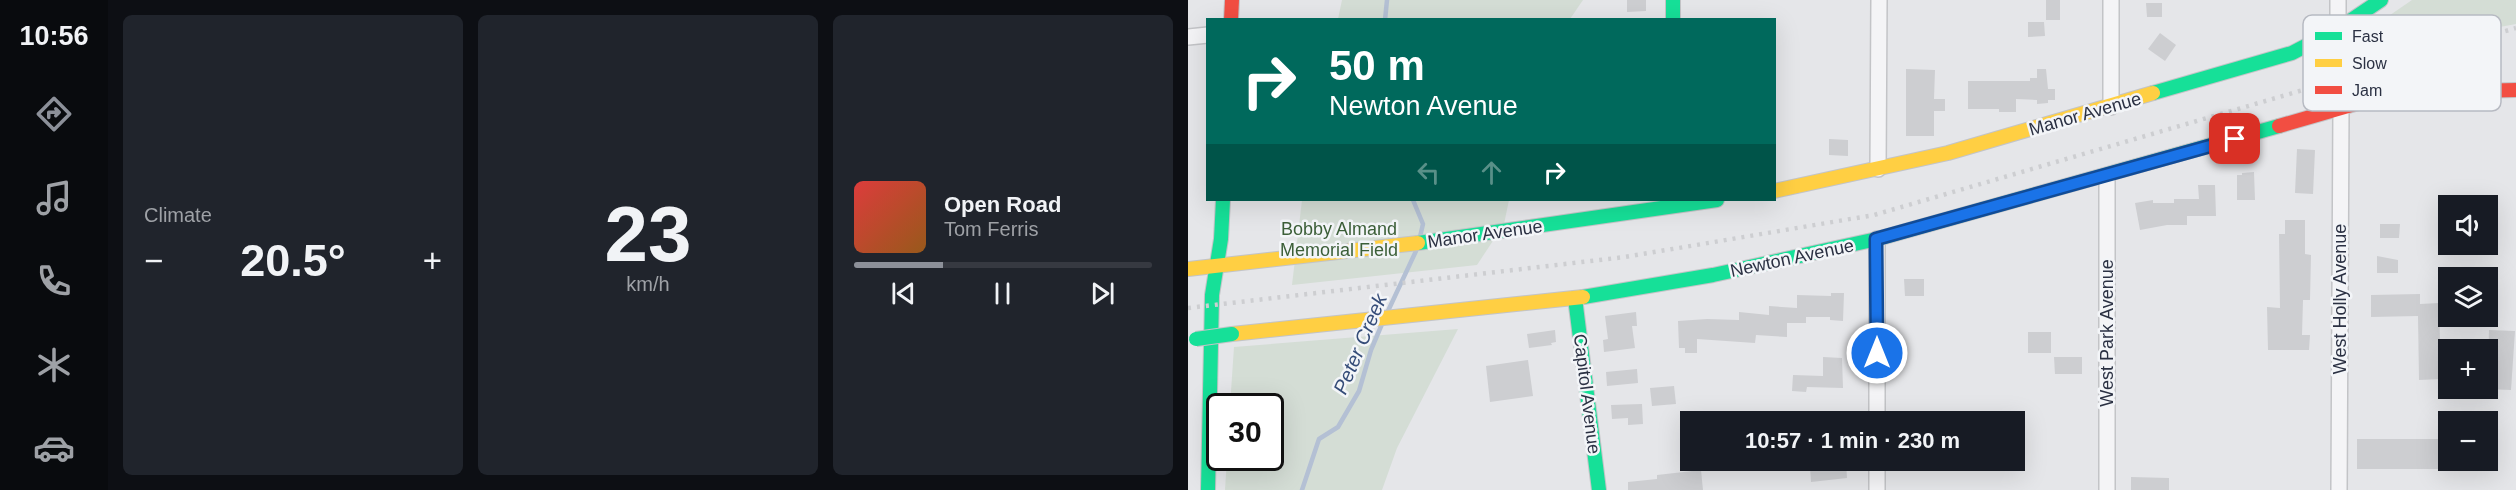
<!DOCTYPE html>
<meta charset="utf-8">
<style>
:root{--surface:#171b24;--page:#20242c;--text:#f1f3f6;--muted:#9ea1a6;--line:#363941;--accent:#8c9099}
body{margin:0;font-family:Helvetica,sans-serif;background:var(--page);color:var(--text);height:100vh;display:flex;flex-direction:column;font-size:22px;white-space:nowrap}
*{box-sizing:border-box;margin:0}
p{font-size:20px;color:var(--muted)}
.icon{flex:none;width:33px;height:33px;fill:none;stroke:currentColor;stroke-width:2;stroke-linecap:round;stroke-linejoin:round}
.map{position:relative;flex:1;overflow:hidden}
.drawer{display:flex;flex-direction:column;gap:15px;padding:15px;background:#0d0f14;width:1080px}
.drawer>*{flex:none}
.hud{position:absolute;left:18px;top:18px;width:570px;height:183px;border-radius:0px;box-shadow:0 6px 24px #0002;background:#00695c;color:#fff;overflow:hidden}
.controls{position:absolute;left:1250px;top:195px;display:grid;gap:12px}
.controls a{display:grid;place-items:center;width:60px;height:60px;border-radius:0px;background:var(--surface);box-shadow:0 6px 24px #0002;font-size:30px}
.speed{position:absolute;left:18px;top:393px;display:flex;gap:12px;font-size:30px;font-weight:700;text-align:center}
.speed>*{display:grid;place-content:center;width:78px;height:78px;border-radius:50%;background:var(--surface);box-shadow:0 6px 24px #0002;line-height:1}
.speed .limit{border:3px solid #111;border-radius:9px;background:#fff;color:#111}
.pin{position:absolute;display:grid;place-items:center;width:51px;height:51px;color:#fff;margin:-26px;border-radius:12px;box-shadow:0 3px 9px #0006}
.me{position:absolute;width:66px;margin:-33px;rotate:0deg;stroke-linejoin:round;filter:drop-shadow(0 0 4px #0008)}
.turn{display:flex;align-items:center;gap:21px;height:126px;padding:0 24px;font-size:27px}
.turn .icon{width:78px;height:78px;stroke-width:2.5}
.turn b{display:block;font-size:42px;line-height:51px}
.lanes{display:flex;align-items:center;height:57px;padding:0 24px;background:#0003;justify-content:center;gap:30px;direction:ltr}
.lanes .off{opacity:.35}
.big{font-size:45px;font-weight:800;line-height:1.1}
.drawer .widget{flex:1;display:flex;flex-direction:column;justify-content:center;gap:9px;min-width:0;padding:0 21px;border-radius:9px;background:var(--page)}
.drawer .dial{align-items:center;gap:0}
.dial b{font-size:78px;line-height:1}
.song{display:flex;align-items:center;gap:18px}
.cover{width:72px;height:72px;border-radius:9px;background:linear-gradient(135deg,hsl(0 70% 55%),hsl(30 70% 35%))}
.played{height:6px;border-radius:3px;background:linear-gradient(90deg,var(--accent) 30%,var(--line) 30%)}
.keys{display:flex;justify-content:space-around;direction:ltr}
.heat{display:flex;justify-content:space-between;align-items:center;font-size:33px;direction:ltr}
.drawer .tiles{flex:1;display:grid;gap:15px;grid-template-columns:repeat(3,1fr)}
.trip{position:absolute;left:492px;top:411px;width:345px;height:60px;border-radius:0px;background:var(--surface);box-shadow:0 6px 24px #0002;font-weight:800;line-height:60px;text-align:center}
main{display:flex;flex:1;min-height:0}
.dock{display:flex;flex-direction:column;width:108px;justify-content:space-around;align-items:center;background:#090b0e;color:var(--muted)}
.dock .icon{width:42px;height:42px}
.dock .current{color:var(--accent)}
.dock b{font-size:27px;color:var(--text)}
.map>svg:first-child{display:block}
</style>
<main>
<nav class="dock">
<b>10:56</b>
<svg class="icon current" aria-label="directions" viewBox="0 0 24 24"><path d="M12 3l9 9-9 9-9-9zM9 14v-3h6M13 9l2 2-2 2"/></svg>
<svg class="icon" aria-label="music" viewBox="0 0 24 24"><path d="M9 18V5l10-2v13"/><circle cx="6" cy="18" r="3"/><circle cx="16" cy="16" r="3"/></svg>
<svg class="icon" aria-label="phone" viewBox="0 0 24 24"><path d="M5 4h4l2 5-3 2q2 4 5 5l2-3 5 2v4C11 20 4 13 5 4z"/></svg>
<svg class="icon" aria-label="climate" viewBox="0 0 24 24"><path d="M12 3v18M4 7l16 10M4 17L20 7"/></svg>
<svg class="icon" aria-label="car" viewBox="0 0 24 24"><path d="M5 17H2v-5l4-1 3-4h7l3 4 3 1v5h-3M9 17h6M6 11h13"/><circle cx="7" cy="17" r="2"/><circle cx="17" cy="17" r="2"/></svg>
</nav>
<section class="drawer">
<div class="tiles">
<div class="widget"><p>Climate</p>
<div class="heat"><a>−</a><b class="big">20.5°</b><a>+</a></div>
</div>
<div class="widget dial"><b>23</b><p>km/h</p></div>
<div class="widget">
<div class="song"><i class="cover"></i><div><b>Open Road</b><p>Tom Ferris</p></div></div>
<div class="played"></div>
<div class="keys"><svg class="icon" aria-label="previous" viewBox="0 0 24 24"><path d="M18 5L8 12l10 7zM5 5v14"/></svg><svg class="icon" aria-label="pause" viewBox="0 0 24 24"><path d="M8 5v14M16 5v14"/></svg><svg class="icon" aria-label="next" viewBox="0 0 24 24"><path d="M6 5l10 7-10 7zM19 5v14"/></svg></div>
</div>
</div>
</section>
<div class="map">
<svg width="1328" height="490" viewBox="0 0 1328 490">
<rect width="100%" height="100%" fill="#e5e6e9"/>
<g fill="#d4ddd5">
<polygon points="154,0 395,0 382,19 150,19"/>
<polygon points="1224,0 1328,0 1328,24 1138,59"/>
<polygon points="114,200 321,200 316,224 289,265 104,285"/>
<polygon points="270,329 209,448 194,490 37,490 39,458 82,458 82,406 42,406 46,347"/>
</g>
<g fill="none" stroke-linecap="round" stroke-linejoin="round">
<g stroke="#b4c0d4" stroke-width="4.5">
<polyline points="197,20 199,0"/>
<polyline points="225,200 235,224 232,237"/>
<polyline points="200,311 228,251"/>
<polyline points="114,490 131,439 150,427 171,391 183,350 194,324"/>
</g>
</g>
<g fill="#cdced1">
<polygon points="439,0 458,0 458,11 439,12"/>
<rect x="858" y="0" width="14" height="20"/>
<polygon points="958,3 974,3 974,17 959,17"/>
<polygon points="840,22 856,22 857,36 840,37"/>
<polygon points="972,33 988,45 977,61 960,49"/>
<polygon points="718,69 747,70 746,99 757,99 757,111 746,111 746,136 718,136"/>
<polygon points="849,69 858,69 860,89 867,89 867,100 860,100 860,103 849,104 849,100 828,99 828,112 811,112 811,109 780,109 780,81 842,81 842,78 849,78"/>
<polygon points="641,139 660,140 660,156 641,155"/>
<polygon points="1109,149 1127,150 1125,194 1107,193"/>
<polygon points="1066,172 1067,200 1049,200 1049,175 1054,175 1054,173"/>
<polygon points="1010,185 1027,185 1028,216 999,216 999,225 979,225 952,230 947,203 965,200 965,203 986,203 986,199 1011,199"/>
<polygon points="1097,220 1117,220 1117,254 1123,255 1122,300 1115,300 1114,335 1122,335 1121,350 1080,350 1079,307 1092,308 1091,234 1097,234"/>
<polygon points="1192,224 1212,224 1211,238 1192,238"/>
<polygon points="1189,256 1210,260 1210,273 1189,273"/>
<polygon points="716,279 736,279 736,296 717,296"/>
<polygon points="643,293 656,293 655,321 642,320 642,317 618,317 618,323 599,323 599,337 568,335 567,343 509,339 509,353 497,353 497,348 491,348 490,321 519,319 551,320 551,312 581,315 581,306 609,308 609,295 643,296"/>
<polygon points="1232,294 1232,304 1251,303 1253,379 1231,380 1230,316 1183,317 1183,295"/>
<polygon points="448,312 449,326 444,326 447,348 416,352 415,340 420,339 417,316"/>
<polygon points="367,330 368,342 363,343 364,345 341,348 339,334"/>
<polygon points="1301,330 1327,331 1323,390 1299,389"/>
<rect x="840" y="332" width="23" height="21"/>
<polygon points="635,357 654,358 655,388 619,387 618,392 604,391 605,375 635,376"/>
<polygon points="866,357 894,357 894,374 867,374"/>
<polygon points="340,360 345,396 302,402 298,366"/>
<polygon points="449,369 450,383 419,386 418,372"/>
<polygon points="486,386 488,404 464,406 462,388"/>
<polygon points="454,404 455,424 440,425 440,418 424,419 423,405"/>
<rect x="1169" y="439" width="91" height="30"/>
<polygon points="658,463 659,478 623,482 622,467"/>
<polygon points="513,470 515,490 440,490 440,482 469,479 469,475"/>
<polygon points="943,477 981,478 981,490 943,490"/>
</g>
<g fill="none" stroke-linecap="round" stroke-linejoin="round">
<g stroke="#c3c4c7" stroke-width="18">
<g id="street">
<polyline points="1150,29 1150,0"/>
<polyline points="0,37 20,35"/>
<polyline points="923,107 923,0"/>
<polyline points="690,169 691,0"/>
<polyline points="689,239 689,422"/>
<polyline points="689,460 689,490"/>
<polyline points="919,490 919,176"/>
<polyline points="1151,490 1153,108"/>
</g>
</g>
<g stroke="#c3c4c7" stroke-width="16">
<g id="fast">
<polyline points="485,0 485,20"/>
<polyline points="965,93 1104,53 1150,29 1193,0"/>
<polyline points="230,243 529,200"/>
<polyline points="395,297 525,275 689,239 1091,126"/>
<polyline points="387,298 411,490"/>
<polyline points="20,490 24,295 33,239 35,200"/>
</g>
</g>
<g stroke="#c3c4c7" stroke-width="16">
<g id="slow">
<polyline points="586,191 760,153 965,93"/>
<polyline points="0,269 230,243"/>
<polyline points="44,334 395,297"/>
</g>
</g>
<g stroke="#c3c4c7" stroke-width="16">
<g id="jam">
<polyline points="43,20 44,0"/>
<polyline points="1091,126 1205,93 1328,90"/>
</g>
</g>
<use href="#street" stroke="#f4f4f6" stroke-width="15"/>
<use href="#fast" stroke="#16e098" stroke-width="14"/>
<use href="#slow" stroke="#ffcf43" stroke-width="14"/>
<use href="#jam" stroke="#f24e42" stroke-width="14"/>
<polyline stroke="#cdced1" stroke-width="4.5" stroke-dasharray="3 6" stroke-linecap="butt" points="0,308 437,257 686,215 1328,28"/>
<g stroke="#c3c4c7" stroke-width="16" stroke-linecap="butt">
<polyline id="fast-bridge" points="8,339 44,334"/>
</g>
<use href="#fast-bridge" stroke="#16e098" stroke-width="14"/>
</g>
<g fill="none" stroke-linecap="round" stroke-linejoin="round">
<g stroke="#114b97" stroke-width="15">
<polyline id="route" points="689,353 688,239 1047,139"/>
</g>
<use href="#route" stroke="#1a73e8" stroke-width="10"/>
</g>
<g text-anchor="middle" stroke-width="5" stroke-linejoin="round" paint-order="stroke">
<g font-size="18" fill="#2b3143" stroke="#f3f5f8">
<text transform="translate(897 114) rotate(-16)" y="6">Manor Avenue</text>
<text transform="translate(297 234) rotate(-8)" y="6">Manor Avenue</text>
<text transform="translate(604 258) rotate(-12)" y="6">Newton Avenue</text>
<text transform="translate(1152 299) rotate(-90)" y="6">West Holly Avenue</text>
<text transform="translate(919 333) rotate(-90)" y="6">West Park Avenue</text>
<text transform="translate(399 394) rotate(83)" y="6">Capitol Avenue</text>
</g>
<g font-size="18" fill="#3c5f38" stroke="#f3f5f8">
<text x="151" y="235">Bobby Almand<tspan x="151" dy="21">Memorial Field</tspan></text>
</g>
<g font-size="20" font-style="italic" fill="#354c78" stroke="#f3f5f8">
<text transform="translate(172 344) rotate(-67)" y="7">Peter Creek</text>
</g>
</g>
<rect x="1115" y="15" width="198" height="96" rx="9" fill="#f3f5f8" stroke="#b7bac2" stroke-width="1.5"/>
<rect x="1127" y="32" width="27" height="8" fill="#16e098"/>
<rect x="1127" y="59" width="27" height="8" fill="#ffcf43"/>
<rect x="1127" y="86" width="27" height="8" fill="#f24e42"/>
<g font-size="16" fill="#2b3143">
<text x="1164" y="42">Fast</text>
<text x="1164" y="69">Slow</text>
<text x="1164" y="96">Jam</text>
</g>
</svg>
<div class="controls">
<a><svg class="icon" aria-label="sound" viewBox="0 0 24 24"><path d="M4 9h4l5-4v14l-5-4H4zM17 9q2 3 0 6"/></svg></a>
<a><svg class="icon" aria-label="layers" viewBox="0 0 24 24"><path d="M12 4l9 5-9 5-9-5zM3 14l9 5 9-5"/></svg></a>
<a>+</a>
<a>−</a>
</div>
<div class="speed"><div class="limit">30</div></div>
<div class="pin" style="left:1047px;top:139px;background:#d93025"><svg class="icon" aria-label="arrive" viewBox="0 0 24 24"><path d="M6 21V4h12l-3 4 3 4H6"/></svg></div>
<svg class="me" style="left:689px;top:353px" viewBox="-20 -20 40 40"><circle r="17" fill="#1a73e8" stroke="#fff" stroke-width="3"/><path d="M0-11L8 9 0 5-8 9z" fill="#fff"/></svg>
<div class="trip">10:57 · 1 min · 230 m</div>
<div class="hud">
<div class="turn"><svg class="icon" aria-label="right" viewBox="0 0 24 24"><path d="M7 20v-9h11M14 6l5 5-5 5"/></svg><div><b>50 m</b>Newton Avenue</div></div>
<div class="lanes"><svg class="icon off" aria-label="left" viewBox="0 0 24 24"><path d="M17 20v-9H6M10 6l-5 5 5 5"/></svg><svg class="icon off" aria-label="ahead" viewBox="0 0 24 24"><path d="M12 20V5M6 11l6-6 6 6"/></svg><svg class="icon" aria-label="right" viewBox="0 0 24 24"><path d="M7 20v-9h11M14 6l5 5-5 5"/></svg></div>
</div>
</div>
</main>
